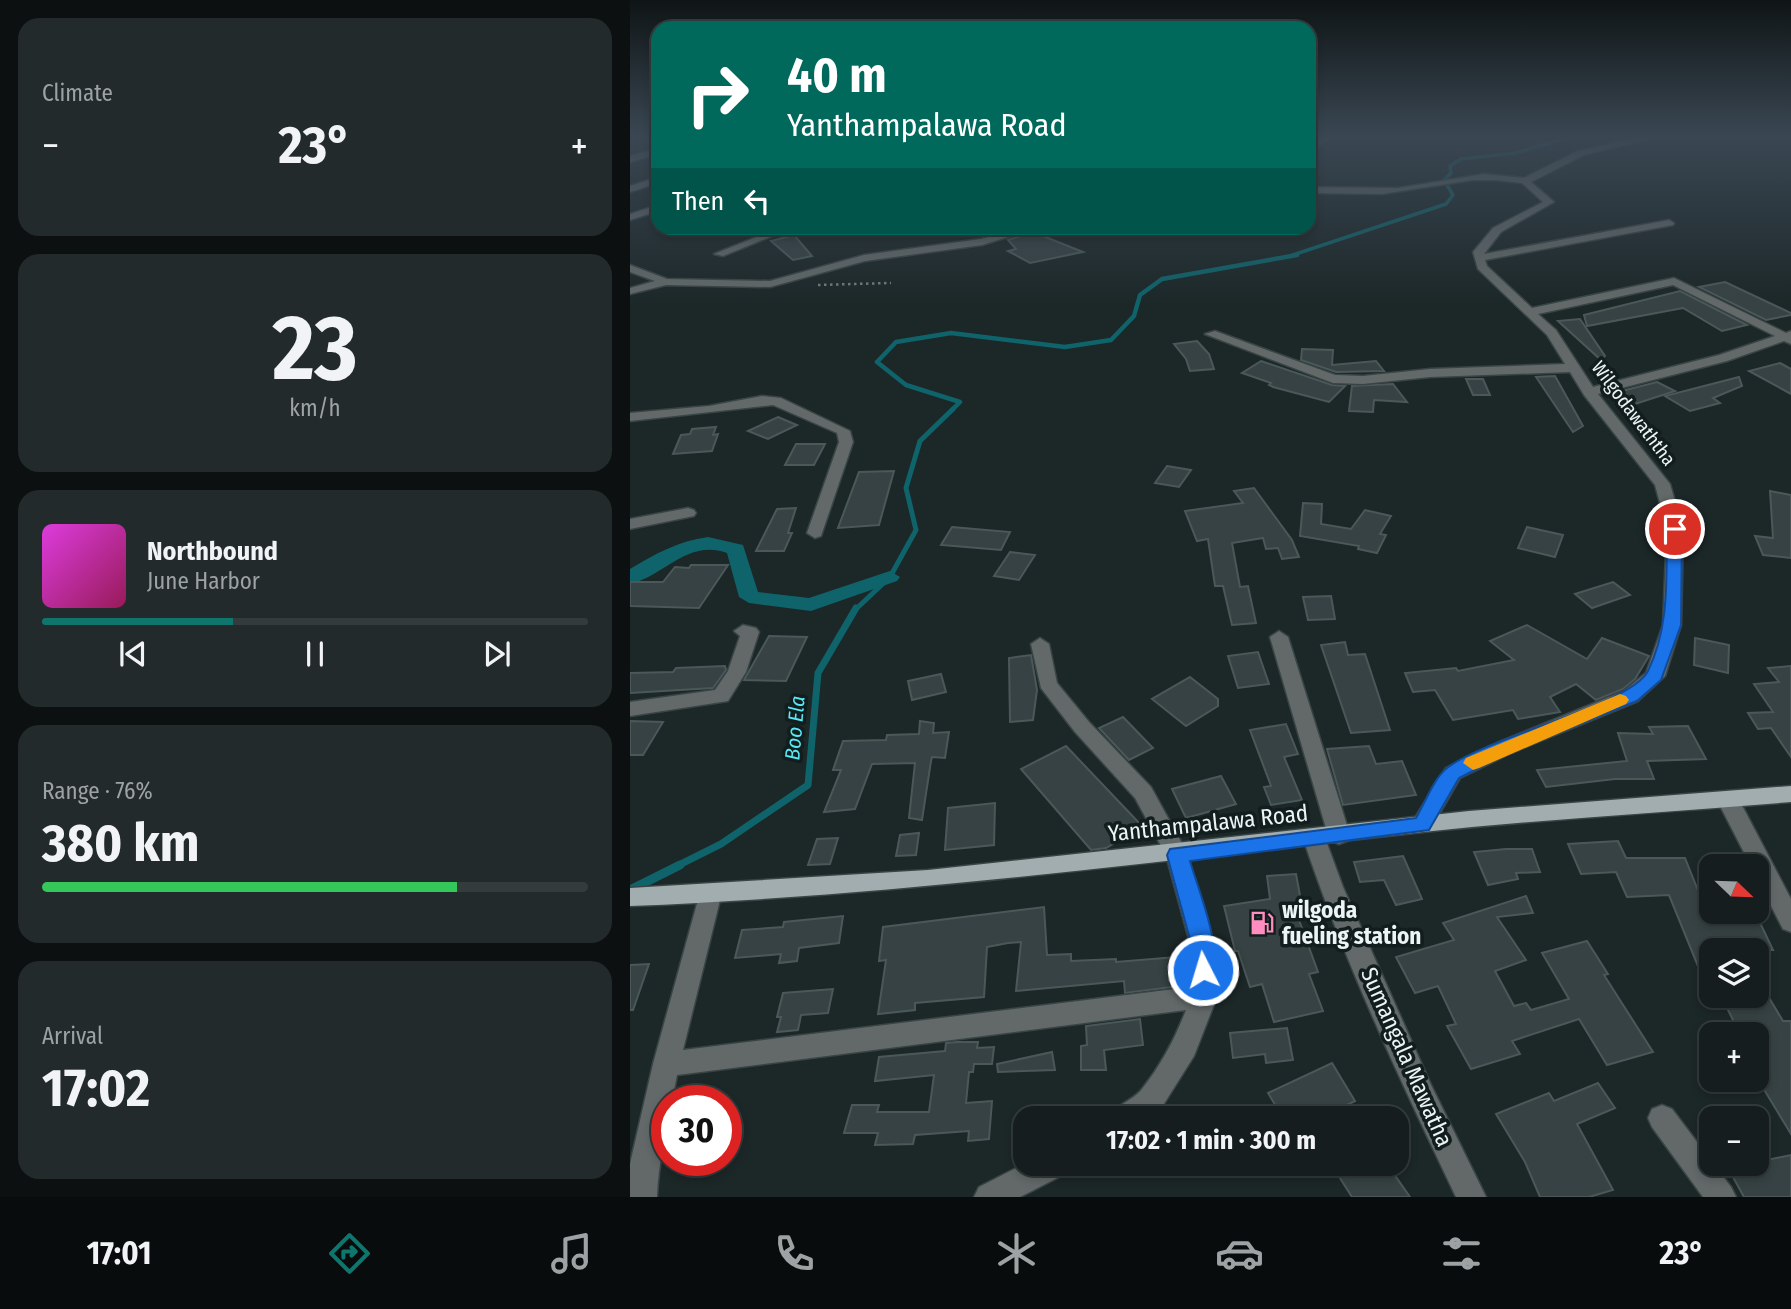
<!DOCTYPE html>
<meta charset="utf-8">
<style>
:root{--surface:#151d1e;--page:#222a2b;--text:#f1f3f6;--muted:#9da2a4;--line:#343b3c;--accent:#0f766e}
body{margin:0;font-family:"Fira Sans Condensed",sans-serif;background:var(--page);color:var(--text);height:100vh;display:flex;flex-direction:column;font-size:26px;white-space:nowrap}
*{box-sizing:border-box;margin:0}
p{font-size:23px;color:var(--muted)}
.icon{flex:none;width:38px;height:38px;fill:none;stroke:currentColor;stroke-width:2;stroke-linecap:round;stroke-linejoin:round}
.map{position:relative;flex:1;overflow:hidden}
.sheet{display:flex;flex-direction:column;gap:18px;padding:18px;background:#0c1010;width:630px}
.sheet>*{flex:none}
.hud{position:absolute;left:21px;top:21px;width:665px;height:214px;border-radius:21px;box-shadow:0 4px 10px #0003,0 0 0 2px var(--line);background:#00695c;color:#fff;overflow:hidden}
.needle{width:46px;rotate:113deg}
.controls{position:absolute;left:1069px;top:854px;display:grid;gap:14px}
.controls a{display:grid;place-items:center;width:70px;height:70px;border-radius:14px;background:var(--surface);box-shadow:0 4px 10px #0003,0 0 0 2px var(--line);font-size:35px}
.speed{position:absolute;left:21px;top:1085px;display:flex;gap:14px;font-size:35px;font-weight:700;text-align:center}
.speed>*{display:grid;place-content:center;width:91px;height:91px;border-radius:50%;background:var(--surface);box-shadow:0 4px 10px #0003,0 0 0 2px var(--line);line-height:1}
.speed .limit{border:10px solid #d22;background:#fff;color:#111}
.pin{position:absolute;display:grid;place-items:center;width:60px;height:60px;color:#fff;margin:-30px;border:4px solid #fff;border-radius:50%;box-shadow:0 2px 7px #0007}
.me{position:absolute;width:77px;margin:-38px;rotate:355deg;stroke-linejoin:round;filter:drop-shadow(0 0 5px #0008)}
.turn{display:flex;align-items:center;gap:24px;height:147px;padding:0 21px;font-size:32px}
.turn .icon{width:91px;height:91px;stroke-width:2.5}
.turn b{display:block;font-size:49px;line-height:60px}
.then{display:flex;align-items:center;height:66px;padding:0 21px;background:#0003;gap:14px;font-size:26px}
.big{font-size:52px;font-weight:700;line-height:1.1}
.sheet .widget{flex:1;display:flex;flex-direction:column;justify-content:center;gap:10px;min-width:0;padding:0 24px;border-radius:21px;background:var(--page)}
.sheet .dial{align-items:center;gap:0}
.dial b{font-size:91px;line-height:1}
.song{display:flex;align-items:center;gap:21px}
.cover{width:84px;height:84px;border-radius:10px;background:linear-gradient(135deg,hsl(300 70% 55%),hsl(330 70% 35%))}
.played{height:7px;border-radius:4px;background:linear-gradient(90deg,var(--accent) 35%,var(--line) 35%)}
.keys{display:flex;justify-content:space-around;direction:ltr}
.heat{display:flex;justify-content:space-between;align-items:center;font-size:38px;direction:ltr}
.charge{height:10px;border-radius:5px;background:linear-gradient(90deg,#34c759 76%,var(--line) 0)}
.trip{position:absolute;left:383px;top:1106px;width:396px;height:70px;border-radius:21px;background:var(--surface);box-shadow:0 4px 10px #0003,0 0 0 2px var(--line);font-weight:700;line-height:70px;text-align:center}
.tab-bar{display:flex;height:112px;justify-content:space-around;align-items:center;background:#080c0c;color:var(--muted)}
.tab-bar .icon{width:49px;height:49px}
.tab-bar .selected{color:var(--accent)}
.tab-bar b{font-size:32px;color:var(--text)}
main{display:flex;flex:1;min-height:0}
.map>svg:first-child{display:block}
</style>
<main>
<section class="sheet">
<div class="widget"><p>Climate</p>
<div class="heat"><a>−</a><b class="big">23°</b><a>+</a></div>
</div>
<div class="widget dial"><b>23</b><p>km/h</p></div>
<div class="widget">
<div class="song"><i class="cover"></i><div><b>Northbound</b><p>June Harbor</p></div></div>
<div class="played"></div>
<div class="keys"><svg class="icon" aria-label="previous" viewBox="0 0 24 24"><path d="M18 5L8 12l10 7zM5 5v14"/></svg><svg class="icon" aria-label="pause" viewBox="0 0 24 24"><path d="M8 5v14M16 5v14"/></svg><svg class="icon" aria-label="next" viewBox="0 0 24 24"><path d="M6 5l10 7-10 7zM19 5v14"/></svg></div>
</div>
<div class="widget"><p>Range · 76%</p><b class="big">380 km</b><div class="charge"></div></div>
<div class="widget"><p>Arrival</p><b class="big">17:02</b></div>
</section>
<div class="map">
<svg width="1161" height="1197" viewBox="0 0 1161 1197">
<rect width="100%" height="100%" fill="#1c2728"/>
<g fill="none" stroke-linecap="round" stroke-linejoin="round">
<polyline stroke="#0f636a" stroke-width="3.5" points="657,257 816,204 823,195 814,180 821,173 820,166 831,159 885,153 943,136"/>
<polyline stroke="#0f636a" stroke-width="4.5" points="321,411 330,402 276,385 247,362 266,342 321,333 435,347 481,340 504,316 510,295 532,279 667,255"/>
<polyline stroke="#0f636a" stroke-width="5" points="225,610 260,577 286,530 276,488 290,441 323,409"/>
<polyline stroke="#0f636a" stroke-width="7" points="47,866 91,844 178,785 188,673 226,608"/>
<polyline stroke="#0f636a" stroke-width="9" points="0,890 50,865"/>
<path fill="#0f636a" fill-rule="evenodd" d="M78 537 113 545 128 592 179 598 260 571 270 577 267 581 181 611 119 603 109 597 97 553C57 539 35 576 0 584V569C25 554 48 541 78 537Z"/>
</g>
<g fill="#364243" stroke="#4b5859" stroke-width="2">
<polygon points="403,232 453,252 400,263 378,251 386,249 378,240"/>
<polygon points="164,235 182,256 163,260 141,241"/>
<polygon points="1095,282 1161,313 1161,315 1136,320 1069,287"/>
<polygon points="1050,291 1117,325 1092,331 1053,308 957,326 954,315"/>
<polygon points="950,319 975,356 971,360 928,321"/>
<polygon points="567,341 579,354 584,369 560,371 556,359 544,344"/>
<polygon points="672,349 703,350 702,365 746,361 754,371 706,372 671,360"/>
<polygon points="631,361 702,385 715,386 699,402 643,387 639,385 641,383 612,373"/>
<polygon points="1150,363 1161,369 1161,394 1119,371"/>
<polygon points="925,376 953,426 943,432 906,377"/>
<polygon points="1109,377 1112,386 1083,398 1090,403 1060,411 1035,396"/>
<polygon points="836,379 853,379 860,395 843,395"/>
<polygon points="1027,382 1045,391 996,407 980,394"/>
<polygon points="763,384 777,402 744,400 743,412 719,411 722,386"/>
<polygon points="148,417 167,425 138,439 118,431"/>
<polygon points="86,427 83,435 88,434 82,451 43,454 51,435 60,434 62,429"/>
<polygon points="166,444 195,444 184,465 155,465"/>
<polygon points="537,466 561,470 549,487 525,483"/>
<polygon points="264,471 249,525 208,528 229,472"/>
<polygon points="624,488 662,540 669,557 652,559 648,548 636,549 633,538 602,543 610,587 618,586 626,623 602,625 593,586 585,586 578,539 567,541 555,511 613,503 604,491"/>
<polygon points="1140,491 1161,495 1161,558 1133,555 1125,536 1143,538"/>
<polygon points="673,503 692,504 691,524 721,529 735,510 761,516 750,534 756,535 747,553 728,549 729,546 670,536"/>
<polygon points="166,508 158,533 162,533 154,551 126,551 147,509"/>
<polygon points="322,527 380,532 371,550 311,545"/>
<polygon points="897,527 933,535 925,557 888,548"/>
<polygon points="380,552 405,555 389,580 364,576"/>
<polygon points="61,565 98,565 69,608 0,606 0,582 33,582 45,567 59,568"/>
<polygon points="983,582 1000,595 962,608 945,594"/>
<polygon points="701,596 705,619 678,620 673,597"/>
<polygon points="897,625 957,659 972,638 1019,656 1005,679 993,689 966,700 946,684 920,697 930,712 888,719 883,710 823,720 805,690 783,692 775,673 826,668 828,671 884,660 860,641"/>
<polygon points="139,636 177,637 156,681 114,680"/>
<polygon points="1065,638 1099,645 1098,673 1064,665"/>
<polygon points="715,642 718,655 735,654 760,730 721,733 691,645"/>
<polygon points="628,652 639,684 608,688 598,656"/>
<polygon points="401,655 407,690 403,720 380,722 379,658"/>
<polygon points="95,666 96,670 83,688 0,693 0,673 43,672 46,668"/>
<polygon points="1161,666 1161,757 1141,728 1128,729 1118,713 1143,712 1124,684 1149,682 1138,668"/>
<polygon points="311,674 316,692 282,700 278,681"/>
<polygon points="560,677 588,699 588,706 556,726 522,699"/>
<polygon points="493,717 523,748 499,760 469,728"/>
<polygon points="0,721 33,722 13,755 0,755"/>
<polygon points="290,721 304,723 303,733 319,732 315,758 302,757 301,761 292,820 279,818 285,763 242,764 225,809 194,812 211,770 203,770 213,741 256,740 257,735 289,734"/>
<polygon points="656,724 668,754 654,757 672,800 641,805 634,787 641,786 620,730"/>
<polygon points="1058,726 1076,759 1017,761 1024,779 985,779 916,787 907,770 997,761 988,733 1023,734 1019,727"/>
<polygon points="436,746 513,827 476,848 461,850 391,769"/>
<polygon points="739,746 746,764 772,761 786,795 713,805 697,749"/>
<polygon points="591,776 606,804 556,818 542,789"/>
<polygon points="365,803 364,845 315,850 318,808"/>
<polygon points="289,833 286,855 266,856 270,835"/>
<polygon points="208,838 200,864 178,865 187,839"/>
<polygon points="988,841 996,858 1055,858 1075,908 1082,908 1082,912 1125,912 1143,950 1082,950 1081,998 1039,895 997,897 986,872 951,874 938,844"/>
<polygon points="876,849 902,849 910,872 886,873 888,879 858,885 844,852"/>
<polygon points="773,856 792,899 766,905 754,880 730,882 724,862"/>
<polygon points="666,874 671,901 676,900 681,919 669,920 688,972 679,974 693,1011 644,1022 632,984 620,987 608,951 605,951 594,906 640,899 637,876"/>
<polygon points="896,896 903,913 867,917 896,960 865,971 884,1006 896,1003 901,1010 939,999 912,953 957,941 978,974 974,975 1023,1052 977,1065 949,1019 882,1041 890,1054 841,1069 817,1026 826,1024 808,986 785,993 766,957 824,940 813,923"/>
<polygon points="414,907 417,955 441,954 441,961 486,959 486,962 558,956 558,985 495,993 494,981 386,991 391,942 378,943 357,947 354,997 285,1003 285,1010 248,1014 256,960 249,961 253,927"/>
<polygon points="213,916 209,943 169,948 167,961 149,963 151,954 105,958 112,930 153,927 154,922"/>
<polygon points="19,964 3,1010 0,1010 0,965"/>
<polygon points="203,989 198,1013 171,1015 168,1030 147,1032 151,1017 147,1017 153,993"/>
<polygon points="1091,996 1138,996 1153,1021 1161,1021 1161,1134 1127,1078 1127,1034 1110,1034"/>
<polygon points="510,1019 513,1045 474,1050 476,1070 451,1070 451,1046 457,1045 456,1026"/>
<polygon points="657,1028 663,1060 636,1063 635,1054 603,1058 600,1033"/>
<polygon points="327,1042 348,1042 347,1048 364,1047 362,1064 344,1064 343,1072 339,1072 336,1103 362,1101 359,1139 338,1141 339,1131 285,1135 283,1144 245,1145 248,1133 214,1133 222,1105 249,1105 247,1112 299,1112 304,1075 245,1081 249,1057 315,1051 316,1043"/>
<polygon points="422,1052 425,1070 368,1072 367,1064"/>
<polygon points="702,1063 725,1101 691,1118 653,1118 638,1093"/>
<polygon points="968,1083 985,1108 947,1124 983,1190 959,1197 910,1197 895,1162 866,1114 919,1093 924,1101"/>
<polygon points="1161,1155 1161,1197 1114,1197 1098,1168"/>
<polygon points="701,1164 757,1164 780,1197 722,1197"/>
</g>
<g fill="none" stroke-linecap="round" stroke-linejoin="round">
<g stroke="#394445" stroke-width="3">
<g id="minor">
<polygon points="695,136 706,136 679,151 679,145"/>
<path d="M1014 136H1031L954 155 901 182 924 202 871 232 854 254 1039 220 1044 223 1043 225 855 260 857 266 902 308 1044 278 1156 333 1161 331V344L1154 341 1097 361 968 394 1040 484 1053 529 1051 625 1035 676 1008 701 881 753 830 778 800 830 792 832 784 830 781 824 816 768 867 743 994 691 1016 673 1033 625 1037 529 1025 485 954 395 940 372 800 377 733 384 703 383 575 334 585 331 705 375 733 376 800 369 935 364 917 335 848 269 843 252 863 228 913 202 892 183 866 180H843L752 194 679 193V187L768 188 854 174 894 178 948 151ZM1043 285 1145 336 1089 355 963 387 926 330 908 314Z"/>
<polygon points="28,148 28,154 0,162 0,156"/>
<polygon points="28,177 28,183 0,192 0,186"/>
<polygon points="28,205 28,211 0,220 0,214"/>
<polygon points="149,228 162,228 93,256 84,254"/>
<polygon points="393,228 407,228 352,245 235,261 140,287 36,285 0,294 0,288 25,281 0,272 0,265 37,279 140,281 234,255 351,239"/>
<polygon points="132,396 151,398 220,431 223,442 191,536 185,538 177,533 209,442 207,433 143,405 0,421 0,413 79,406"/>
<polygon points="58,508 64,510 66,513 64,516 0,529 0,519"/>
<polygon points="113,625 126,628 129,632 116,672 98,701 0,716 0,702 85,690 98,671 110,636 104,631"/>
<polygon points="649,631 658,637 720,835 717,841 709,844 701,841 698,835 640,637"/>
<path d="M410 638 419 644 427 683 459 722 521 787 555 849 584 943 587 997 564 1056 530 1110 518 1118H480C487 1103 503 1101 512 1089 531 1065 545 1039 556 1010L47 1075 42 1101H37C37 1133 28 1164 27 1197H0V1164L23 1064 71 889 79 887 87 889 91 896 53 1050 561 987 560 943 536 855 505 798 445 732 411 688 401 644Z"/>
<polygon points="1098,792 1106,794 1161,899 1161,932 1153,929 1127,879 1127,866 1121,866 1087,800 1090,794"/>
<path d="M684 829 692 832 695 838 713 887 801 1085 856 1197H826C770 1080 714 961 673 838L676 832Z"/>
<polygon points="1032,1105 1042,1109 1101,1187 1106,1197 1073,1197 1022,1127 1018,1118 1022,1109"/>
<polygon points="396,1163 439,1164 435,1174 390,1197 344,1197 349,1187"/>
</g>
</g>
<g stroke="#394445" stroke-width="3">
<path id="primary" d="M1161 786V802C1038 812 915 819 793 832 529 861 266 896 0 906V888L298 870 839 811Z"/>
</g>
<polyline stroke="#737c7d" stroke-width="2.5" stroke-dasharray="2.5 3.5" stroke-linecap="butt" points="188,285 261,283"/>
<use href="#minor" fill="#636969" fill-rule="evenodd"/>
<use href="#primary" fill="#a1adae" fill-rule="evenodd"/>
</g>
<linearGradient id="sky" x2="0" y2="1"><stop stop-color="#0f1516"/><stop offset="0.45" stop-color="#3a4753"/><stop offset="1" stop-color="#3a4753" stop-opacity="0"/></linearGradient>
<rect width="1161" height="304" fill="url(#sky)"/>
<path fill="#1a73e8" stroke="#114b97" stroke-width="2" d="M1045 524 1052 529 1051 625 1031 680 1007 701 880 752 829 778 799 830 560 861C568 889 594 951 581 977L573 980 565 977 562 970 561 943 537 855 540 849 786 818C795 803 804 778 817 768 856 737 1001 705 1018 671 1040 626 1036 577 1037 529Z"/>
<polygon fill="#f59e0b" points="990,694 996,696 999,700 996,704 849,768 843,770 833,763 836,758"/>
<defs>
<g id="fuel-bare" transform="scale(1.89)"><path d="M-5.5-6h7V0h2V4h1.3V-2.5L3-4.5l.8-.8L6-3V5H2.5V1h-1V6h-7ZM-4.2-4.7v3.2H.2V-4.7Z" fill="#fd8ebf" stroke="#121d1e" stroke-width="2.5" paint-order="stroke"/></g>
</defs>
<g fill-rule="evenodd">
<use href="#fuel-bare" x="632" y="923"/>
</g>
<g text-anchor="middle" stroke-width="7" stroke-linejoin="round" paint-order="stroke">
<g font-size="19" fill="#ecf4f5" stroke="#121d1e">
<text transform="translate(1004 413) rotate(53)" y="7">Wilgodawaththa</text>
</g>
<g font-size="21" font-style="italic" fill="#59e9f5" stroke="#121d1e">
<text transform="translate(165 728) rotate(-85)" y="7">Boo Ela</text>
</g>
<g font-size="23" fill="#ecf4f5" stroke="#121d1e">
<text transform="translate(578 823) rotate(-6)" y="8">Yanthampalawa Road</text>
<text transform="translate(777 1057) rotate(66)" y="8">Sumangala Mawatha</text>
</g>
<g font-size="23" font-weight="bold" fill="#ecf4f5" stroke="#121d1e" text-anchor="start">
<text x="652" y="918">wilgoda<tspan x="652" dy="26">fueling station</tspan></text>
</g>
</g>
</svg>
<div class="controls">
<a><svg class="needle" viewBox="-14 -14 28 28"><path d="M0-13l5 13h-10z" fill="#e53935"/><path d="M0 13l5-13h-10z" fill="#9da2a4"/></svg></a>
<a><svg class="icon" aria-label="layers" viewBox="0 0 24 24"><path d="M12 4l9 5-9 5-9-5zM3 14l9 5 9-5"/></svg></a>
<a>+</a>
<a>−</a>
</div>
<div class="speed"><div class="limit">30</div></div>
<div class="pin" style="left:1045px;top:529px;background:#d93025"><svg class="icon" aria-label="arrive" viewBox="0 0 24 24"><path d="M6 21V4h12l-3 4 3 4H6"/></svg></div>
<svg class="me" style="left:573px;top:970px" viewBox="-20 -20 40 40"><circle r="17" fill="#1a73e8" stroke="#fff" stroke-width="3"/><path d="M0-11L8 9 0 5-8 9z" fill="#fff"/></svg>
<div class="trip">17:02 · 1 min · 300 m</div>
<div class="hud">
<div class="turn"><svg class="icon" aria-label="right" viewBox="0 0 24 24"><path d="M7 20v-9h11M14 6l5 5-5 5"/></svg><div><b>40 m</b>Yanthampalawa Road</div></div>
<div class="then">Then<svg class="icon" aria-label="left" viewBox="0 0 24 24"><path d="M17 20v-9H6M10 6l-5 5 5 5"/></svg></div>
</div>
</div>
</main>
<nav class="tab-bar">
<b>17:01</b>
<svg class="icon selected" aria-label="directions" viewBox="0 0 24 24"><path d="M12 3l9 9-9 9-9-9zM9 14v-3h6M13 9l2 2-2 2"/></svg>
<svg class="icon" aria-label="music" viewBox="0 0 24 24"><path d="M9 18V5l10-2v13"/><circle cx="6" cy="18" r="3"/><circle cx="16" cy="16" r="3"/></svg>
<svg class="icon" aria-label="phone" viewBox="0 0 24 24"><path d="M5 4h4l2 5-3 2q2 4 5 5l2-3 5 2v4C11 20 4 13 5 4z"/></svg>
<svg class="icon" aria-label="climate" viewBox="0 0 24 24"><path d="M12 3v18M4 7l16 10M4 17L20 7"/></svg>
<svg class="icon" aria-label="car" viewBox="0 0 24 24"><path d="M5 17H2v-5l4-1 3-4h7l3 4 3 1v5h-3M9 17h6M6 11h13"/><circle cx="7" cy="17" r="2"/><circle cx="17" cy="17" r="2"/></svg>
<svg class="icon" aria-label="filters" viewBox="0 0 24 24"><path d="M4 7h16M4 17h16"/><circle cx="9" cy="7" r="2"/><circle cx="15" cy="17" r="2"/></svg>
<b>23°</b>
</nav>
